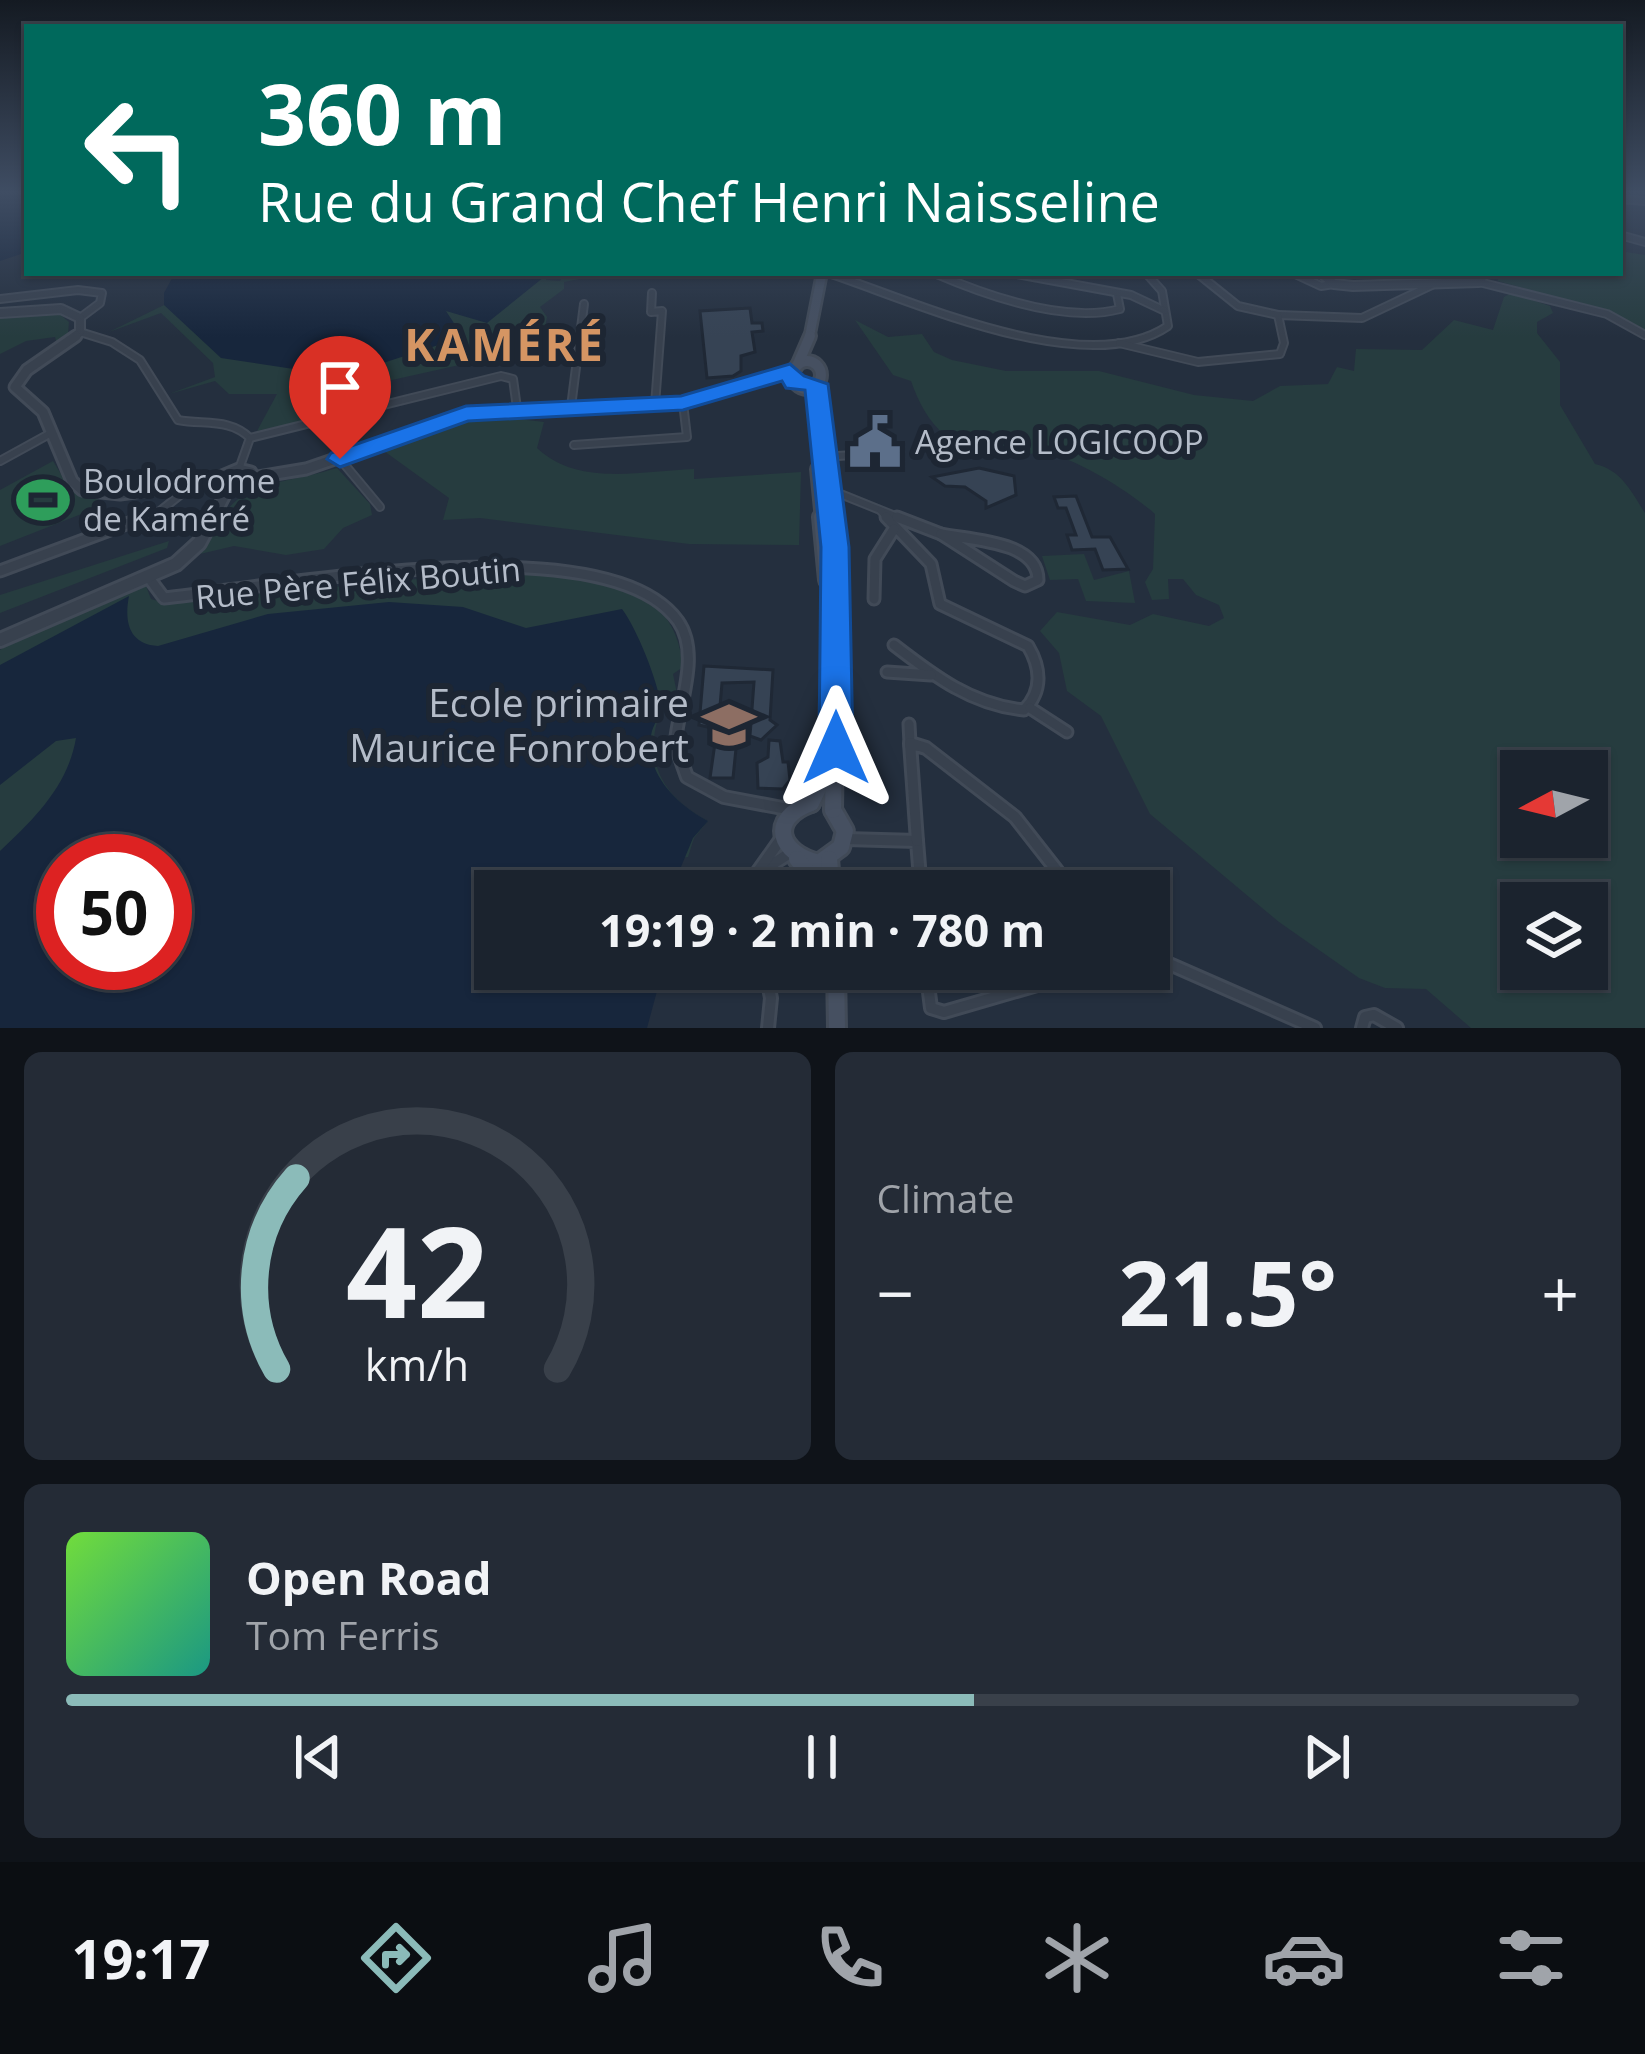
<!DOCTYPE html>
<meta charset="utf-8">
<style>
:root{--surface:#1b232e;--page:#242b36;--text:#f1f3f6;--muted:#a0a4aa;--line:#39404a;--accent:#8bbbb9}
body{margin:0;font-family:"Open Sans",sans-serif;background:var(--page);color:var(--text);height:100vh;display:flex;flex-direction:column;font-size:45px;white-space:nowrap}
*{box-sizing:border-box;margin:0}
p{font-size:39px;color:var(--muted)}
.icon{flex:none;width:66px;height:66px;fill:none;stroke:currentColor;stroke-width:2;stroke-linecap:round;stroke-linejoin:round}
.map{position:relative;height:1028px;overflow:hidden}
.panel{display:flex;flex-direction:column;gap:24px;padding:24px;background:#0f1319;flex:1}
.panel>*{flex:none}
.top-card{position:absolute;left:24px;top:24px;width:1599px;height:252px;border-radius:0px;box-shadow:0 3px 9px #0004,0 0 0 3px var(--line);background:#00695c;color:#fff;overflow:hidden}
.needle{width:78px;rotate:263deg}
.tools{position:absolute;left:1500px;top:750px;display:grid;gap:24px}
.tools a{display:grid;place-items:center;width:108px;height:108px;border-radius:0px;background:var(--surface);box-shadow:0 3px 9px #0004,0 0 0 3px var(--line);font-size:60px}
.speed{position:absolute;left:36px;top:834px;display:flex;gap:24px;font-size:60px;font-weight:700;text-align:center}
.speed>*{display:grid;place-content:center;width:156px;height:156px;border-radius:50%;background:var(--surface);box-shadow:0 3px 9px #0004,0 0 0 3px var(--line);line-height:1}
.speed .limit{border:18px solid #d22;background:#fff;color:#111}
.pin{position:absolute;display:grid;place-items:center;width:102px;height:102px;color:#fff;margin:-123px -51px;border-radius:50% 50% 50% 0;rotate:-45deg;box-shadow:0 0 12px #0007}
.pin .icon{rotate:45deg}
.me{position:absolute;width:132px;margin:-66px;rotate:0deg;stroke-linejoin:round;filter:drop-shadow(0 0 9px #0008)}
.turn{display:flex;align-items:center;gap:42px;height:252px;padding:0 36px;font-size:54px}
.turn .icon{width:156px;height:156px;stroke-width:2.5}
.turn b{display:block;font-size:84px;line-height:102px}
.big{font-size:90px;font-weight:700;line-height:1.1}
.panel .tile{flex:1;display:flex;flex-direction:column;justify-content:center;gap:18px;min-width:0;padding:0 42px;border-radius:18px;background:var(--page)}
.panel .dial{align-items:center;gap:0}
.dial svg{height:312px;overflow:visible;fill:none;stroke:var(--line);stroke-width:7;stroke-linecap:round;text-anchor:middle}
.dial text{fill:var(--text);stroke:none}
.song{display:flex;align-items:center;gap:36px}
.cover{width:144px;height:144px;border-radius:18px;background:linear-gradient(135deg,hsl(100 70% 55%),hsl(170 70% 35%))}
.played{height:12px;border-radius:6px;background:linear-gradient(90deg,var(--accent) 60%,var(--line) 60%)}
.keys{display:flex;justify-content:space-around;direction:ltr}
.heat{display:flex;justify-content:space-between;align-items:center;font-size:66px;direction:ltr}
.panel .tiles{flex:1;display:grid;gap:24px;grid-template-columns:1fr 1fr}
.tile:last-child{grid-column:span 2}
.trip{position:absolute;left:474px;top:870px;width:696px;height:120px;border-radius:0px;background:var(--surface);box-shadow:0 3px 9px #0004,0 0 0 3px var(--line);font-weight:700;line-height:120px;text-align:center}
.tab-bar{display:flex;height:192px;justify-content:space-around;align-items:center;background:#0b0e12;color:var(--muted)}
.tab-bar .icon{width:84px;height:84px}
.tab-bar .current{color:var(--accent)}
.tab-bar b{font-size:54px;color:var(--text)}
.map>svg:first-child{display:block}
</style>
<div class="map">
<svg width="1645" height="1028" viewBox="0 0 1645 1028">
<rect width="100%" height="100%" fill="#242f3e"/>
<g fill="#263c3f" fill-rule="evenodd">
<polygon points="1620,251 1645,255 1645,330 1614,314 1498,281 1498,273 1620,273"/>
<polygon points="175,273 549,273 546,280 560,281 565,273 611,273 564,282 564,289 540,307 547,317 541,347 320,396 319,418 257,431 277,394 229,394 215,381 169,394 215,377 213,363 161,313 109,332 164,305"/>
<path d="M1511 293 1550 306 1553 313 1537 322V333L1560 362V405L1595 464C1622 470 1632 493 1645 513V1028H1471L1426 989 1385 988 1359 978 1279 922 1150 814 1101 716 1067 691 1059 653 1040 631 1057 612 1130 625 1153 614 1209 626 1224 618 1219 605 1196 595 1183 579H1168L1169 599 1152 600 1145 582 1153 569 1155 514C1133 494 1073 455 1042 453 1030 452 1017 458 1005 457 954 456 926 425 911 381L893 375 855 320 888 337 922 334 934 352 952 360 1006 371H1099L1194 395 1253 401 1280 386 1328 384 1337 367 1354 371 1356 349 1422 350 1454 320 1493 330 1504 297ZM1521 771H1587V837H1521ZM1521 903H1587V969H1521Z"/>
<polygon points="58,313 69,322 68,334 57,345 55,337 26,341 0,354 0,317"/>
<path d="M501 417 544 422 537 448C578 487 641 471 694 469V479L801 472 799 545 689 544 480 518 443 520 449 498 384 451 472 420Z"/>
<polygon points="53,461 72,492 100,497 89,511 0,546 0,490"/>
<path d="M337 468 370 504 372 515 343 528 324 549 286 555 234 546 200 554C239 473 261 491 337 468Z"/>
<polygon points="169,541 167,548 0,613 0,595"/>
<polygon points="1084,554 1094,580 1129,571 1135,603 1086,601 1078,579 1050,580 1042,556"/>
<path d="M503 571C578 576 674 571 683 667L673 674 679 703 671 717 662 708C641 758 661 796 708 821L694 838 688 857 666 860 615 780 0 869V650L9 644 146 586 151 599 164 603Z"/>
</g>
<g fill="#17263c" fill-rule="evenodd">
<polygon points="0,193 27,193 27,252 0,261"/>
<polygon points="175,273 549,273 487,323 446,311 463,337 380,364 320,373 221,358 164,305 164,293"/>
<path d="M129 596C124 622 129 644 158 646L268 614 389 602 463 607 526 628 622 609C637 629 657 679 661 705 662 713 655 722 652 731 642 771 676 804 708 821L693 838 671 891H495V969H663L647 1028H0V851C34 819 68 786 76 738L56 741 0 785V665ZM165 861V963H63V861Z"/>
</g>
<g fill="#364354" stroke="#1f2835" stroke-width="3">
<polygon points="750,308 752,323 762,323 763,331 752,332 755,352 741,356 741,371 733,376 707,378 700,311"/>
<polygon points="979,468 1014,476 1016,495 986,508 986,501 965,487 945,486 932,477"/>
<polygon points="1076,496 1092,537 1110,537 1128,569 1103,570 1095,549 1072,550 1067,535 1076,535 1066,508 1058,508 1054,497"/>
<polygon points="704,666 773,670 770,720 777,725 761,740 750,736 754,682 722,683 720,706 740,709 733,778 710,778 717,729 699,725"/>
<polygon points="769,740 780,741 783,762 788,762 790,780 783,789 758,788 757,763 768,757"/>
</g>
<g fill="none" stroke-linecap="round" stroke-linejoin="round">
<g stroke="#414a57" stroke-width="10">
<g id="minor-far2">
<polyline points="1620,199 1645,201"/>
<polyline points="1620,235 1645,242"/>
<path d="M828 273C911 300 1086 382 1168 326L1162 291 1146 273"/>
<path d="M934 273C985 295 1064 324 1120 309L1117 294"/>
<polyline points="1011,273 1131,295 1165,311"/>
<polyline points="1293,273 1321,286 1334,284"/>
<polyline points="1479,282 1607,314 1645,335"/>
<polyline points="652,293 651,312 662,311 655,405"/>
<polyline points="0,299 78,290 102,293 100,303 80,318"/>
<polyline points="1278,315 1362,318 1436,283"/>
<path d="M80 332 112 342 140 360 178 420C204 425 230 418 250 438L239 469"/>
<polyline points="1119,343 1198,362 1280,354 1284,343 1278,315 1238,306 1197,273"/>
<polyline points="571,407 584,304"/>
<polyline points="250,438 501,376 513,379 517,408"/>
<polyline points="574,445 687,437 683,403"/>
<polyline points="823,457 897,452"/>
<polyline points="340,459 380,507"/>
<polyline points="0,461 51,433"/>
<polyline points="828,489 905,520"/>
<polyline points="881,511 889,520"/>
<polyline points="137,520 160,511 194,484"/>
</g>
</g>
<g stroke="#414a57" stroke-width="15">
<g id="minor-far1">
<path d="M886 517 931 564 940 604 1028 646C1041 668 1043 691 1024 710 972 705 934 676 894 645"/>
<polyline points="897,517 941,534"/>
<path d="M941 534C971 540 1038 541 1038 580L1025 586 1014 581Z"/>
<polyline points="0,571 145,517"/>
<path d="M149 578 164 598C275 587 608 522 678 621 702 655 677 709 675 746"/>
<polyline points="874,599 875,559 894,529"/>
<polyline points="887,672 931,675"/>
<polyline points="1030,708 1067,732"/>
<polyline points="909,724 910,743"/>
<polyline points="910,746 919,746"/>
</g>
</g>
<g stroke="#414a57" stroke-width="16">
<g id="minor">
<polyline points="675,743 687,777 724,797 793,810"/>
<polyline points="846,839 917,841 921,891"/>
<polyline points="917,841 910,743 926,748 1015,817 1073,891"/>
<polyline points="757,874 790,853"/>
<polyline points="744,891 781,839"/>
<polyline points="1149,955 1315,1028"/>
<polyline points="765,969 771,998 768,1028"/>
<polyline points="926,969 931,1008 944,1012 1092,969"/>
<polyline points="1362,1028 1365,1017 1374,1015 1397,1028"/>
</g>
</g>
<g stroke="#414a57" stroke-width="12">
<g id="tertiary-far2">
<polyline points="1321,273 1334,284 1353,286 1479,282 1485,273"/>
<polyline points="0,313 61,309 80,318 80,332 72,339"/>
</g>
</g>
<g stroke="#414a57" stroke-width="15">
<g id="tertiary-far1">
<polyline points="76,336 27,370 15,387 43,412 72,481 82,490 120,494 218,481"/>
<polygon points="239,469 251,472 248,481 233,489 219,487 220,477"/>
<polyline points="251,478 306,469 466,414 683,403 790,371"/>
<polyline points="212,520 228,489"/>
</g>
</g>
<g stroke="#414a57" stroke-width="18">
<polyline id="tertiary" points="0,640 176,564 199,543 213,517"/>
</g>
<g stroke="#414a57" stroke-width="14">
<polyline id="secondary-far3" points="809,339 822,273"/>
</g>
<g stroke="#414a57" stroke-width="16">
<g id="secondary-far2">
<circle cx="807" cy="375" r="14"/>
<polyline points="797,366 810,336"/>
<polyline points="816,384 832,520"/>
<polyline points="817,469 822,520"/>
</g>
</g>
<g stroke="#414a57" stroke-width="20">
<g id="secondary-far1">
<polyline points="821,517 827,580"/>
<polyline points="831,517 833,746"/>
<polyline points="827,746 828,697"/>
</g>
</g>
<g stroke="#414a57" stroke-width="22">
<g id="secondary">
<polyline points="811,803 827,771 827,743"/>
<path d="M811 803C767 819 779 854 819 863L841 847 845 831 833 810"/>
<polyline points="833,810 834,743"/>
<polyline points="797,859 823,891"/>
<polyline points="829,859 832,891"/>
<polyline points="836,969 837,1028"/>
</g>
</g>
<use href="#minor-far2" stroke="#38414e" stroke-width="6"/>
<use href="#minor-far1" stroke="#38414e" stroke-width="9"/>
<use href="#minor" stroke="#38414e" stroke-width="10"/>
<use href="#tertiary-far2" stroke="#38414e" stroke-width="8"/>
<use href="#tertiary-far1" stroke="#38414e" stroke-width="9"/>
<use href="#tertiary" stroke="#38414e" stroke-width="12"/>
<use href="#secondary-far3" stroke="#465061" stroke-width="9"/>
<use href="#secondary-far2" stroke="#465061" stroke-width="10"/>
<use href="#secondary-far1" stroke="#465061" stroke-width="14"/>
<use href="#secondary" stroke="#465061" stroke-width="16"/>
</g>
<linearGradient id="sky" x2="0" y2="1"><stop stop-color="#141a22"/><stop offset="0.57" stop-color="#3f4d63"/><stop offset="1" stop-color="#3f4d63" stop-opacity="0"/></linearGradient>
<rect width="1645" height="337" fill="url(#sky)"/>
<polygon fill="#1a73e8" stroke="#114b97" stroke-width="3" points="790,364 804,376 828,384 849,547 853,748 848,759 836,763 824,759 819,748 821,547 805,390 786,388 782,381 683,410 468,421 340,467 327,459 331,453 466,406 681,396"/>
<defs>
<g id="civic-bare" transform="scale(4.14)"><path d="M-.6-6.5H3V-4.5H.6V-3L4-1V1h2V6H-6V1h2V-1L-.6-3ZM-1.2 2.5V6h2.4V2.5Z" fill="#5c6f8a" stroke="#1d2633" stroke-width="2.5" paint-order="stroke"/></g>
<g id="stadium-bare" transform="scale(4.14)"><path d="M0-5a6.5 5 0 1 0 0 10a6.5 5 0 1 0 0-10ZM-3.5-1.8h7v3.6h-7Z" fill="#2e9e5b" stroke="#1d2633" stroke-width="2.5" paint-order="stroke"/></g>
<g id="school-bare" transform="scale(4.14)"><path d="M0-5L7-2L0 1L-7-2ZM-4 1L0 2.5L4 1V4Q0 6-4 4Z" fill="#8d6e63" stroke="#1d2633" stroke-width="2.5" paint-order="stroke"/></g>
</defs>
<g fill-rule="evenodd">
<use href="#civic-bare" x="875" y="442"/>
<use href="#stadium-bare" x="43" y="500"/>
<use href="#school-bare" x="729" y="725"/>
</g>
<g text-anchor="middle" stroke-width="12" stroke-linejoin="round" paint-order="stroke">
<g font-size="33" fill="#b4bcc9" stroke="#1d2633" text-anchor="start">
<text x="915" y="454">Agence LOGICOOP</text>
<text x="83" y="493">Boulodrome<tspan x="83" dy="38">de Kaméré</tspan></text>
</g>
<g font-size="33" fill="#b4bcc9" stroke="#1d2633">
<text transform="translate(358 583) rotate(-5)" y="12">Rue Père Félix Boutin</text>
</g>
<g font-size="39" fill="#b4bcc9" stroke="#1d2633" text-anchor="end">
<text x="689" y="717">Ecole primaire<tspan x="689" dy="45">Maurice Fonrobert</tspan></text>
</g>
<g font-size="45" font-weight="bold" letter-spacing="3" fill="#d59563" stroke="#1d2633">
<text x="505" y="361">KAMÉRÉ</text>
</g>
</g>
</svg>
<div class="tools">
<a><svg class="needle" viewBox="-14 -14 28 28"><path d="M0-13l5 13h-10z" fill="#e53935"/><path d="M0 13l5-13h-10z" fill="#a0a4aa"/></svg></a>
<a><svg class="icon" aria-label="layers" viewBox="0 0 24 24"><path d="M12 4l9 5-9 5-9-5zM3 14l9 5 9-5"/></svg></a>
</div>
<div class="speed"><div class="limit">50</div></div>
<div class="pin" style="left:340px;top:459px;background:#d93025"><svg class="icon" aria-label="arrive" viewBox="0 0 24 24"><path d="M6 21V4h12l-3 4 3 4H6"/></svg></div>
<svg class="me" style="left:836px;top:748px" viewBox="-20 -20 40 40"><path d="M0-17L14 15 0 8-14 15z" fill="#1a73e8" stroke="#fff" stroke-width="4"/></svg>
<div class="trip">19:19 · 2 min · 780 m</div>
<div class="top-card">
<div class="turn"><svg class="icon" aria-label="left" viewBox="0 0 24 24"><path d="M17 20v-9H6M10 6l-5 5 5 5"/></svg><div><b>360 m</b>Rue du Grand Chef Henri Naisseline</div></div>
</div>
</div>
<section class="panel">
<div class="tiles">
<div class="tile dial"><svg viewBox="0 0 100 80">
<path d="M14 69A42 42 0 1 1 86 69"/>
<path d="M14 69A42 42 0 0 1 19 20" stroke="#8bbbb9"/>
<text x="50" y="56" font-size="32" font-weight="700">42</text>
<text x="50" y="72" font-size="11">km/h</text>
</svg></div>
<div class="tile"><p>Climate</p>
<div class="heat"><a>−</a><b class="big">21.5°</b><a>+</a></div>
</div>
<div class="tile">
<div class="song"><i class="cover"></i><div><b>Open Road</b><p>Tom Ferris</p></div></div>
<div class="played"></div>
<div class="keys"><svg class="icon" aria-label="previous" viewBox="0 0 24 24"><path d="M18 5L8 12l10 7zM5 5v14"/></svg><svg class="icon" aria-label="pause" viewBox="0 0 24 24"><path d="M8 5v14M16 5v14"/></svg><svg class="icon" aria-label="next" viewBox="0 0 24 24"><path d="M6 5l10 7-10 7zM19 5v14"/></svg></div>
</div>
</div>
</section>
<nav class="tab-bar">
<b>19:17</b>
<svg class="icon current" aria-label="directions" viewBox="0 0 24 24"><path d="M12 3l9 9-9 9-9-9zM9 14v-3h6M13 9l2 2-2 2"/></svg>
<svg class="icon" aria-label="music" viewBox="0 0 24 24"><path d="M9 18V5l10-2v13"/><circle cx="6" cy="18" r="3"/><circle cx="16" cy="16" r="3"/></svg>
<svg class="icon" aria-label="phone" viewBox="0 0 24 24"><path d="M5 4h4l2 5-3 2q2 4 5 5l2-3 5 2v4C11 20 4 13 5 4z"/></svg>
<svg class="icon" aria-label="climate" viewBox="0 0 24 24"><path d="M12 3v18M4 7l16 10M4 17L20 7"/></svg>
<svg class="icon" aria-label="car" viewBox="0 0 24 24"><path d="M5 17H2v-5l4-1 3-4h7l3 4 3 1v5h-3M9 17h6M6 11h13"/><circle cx="7" cy="17" r="2"/><circle cx="17" cy="17" r="2"/></svg>
<svg class="icon" aria-label="filters" viewBox="0 0 24 24"><path d="M4 7h16M4 17h16"/><circle cx="9" cy="7" r="2"/><circle cx="15" cy="17" r="2"/></svg>
</nav>
